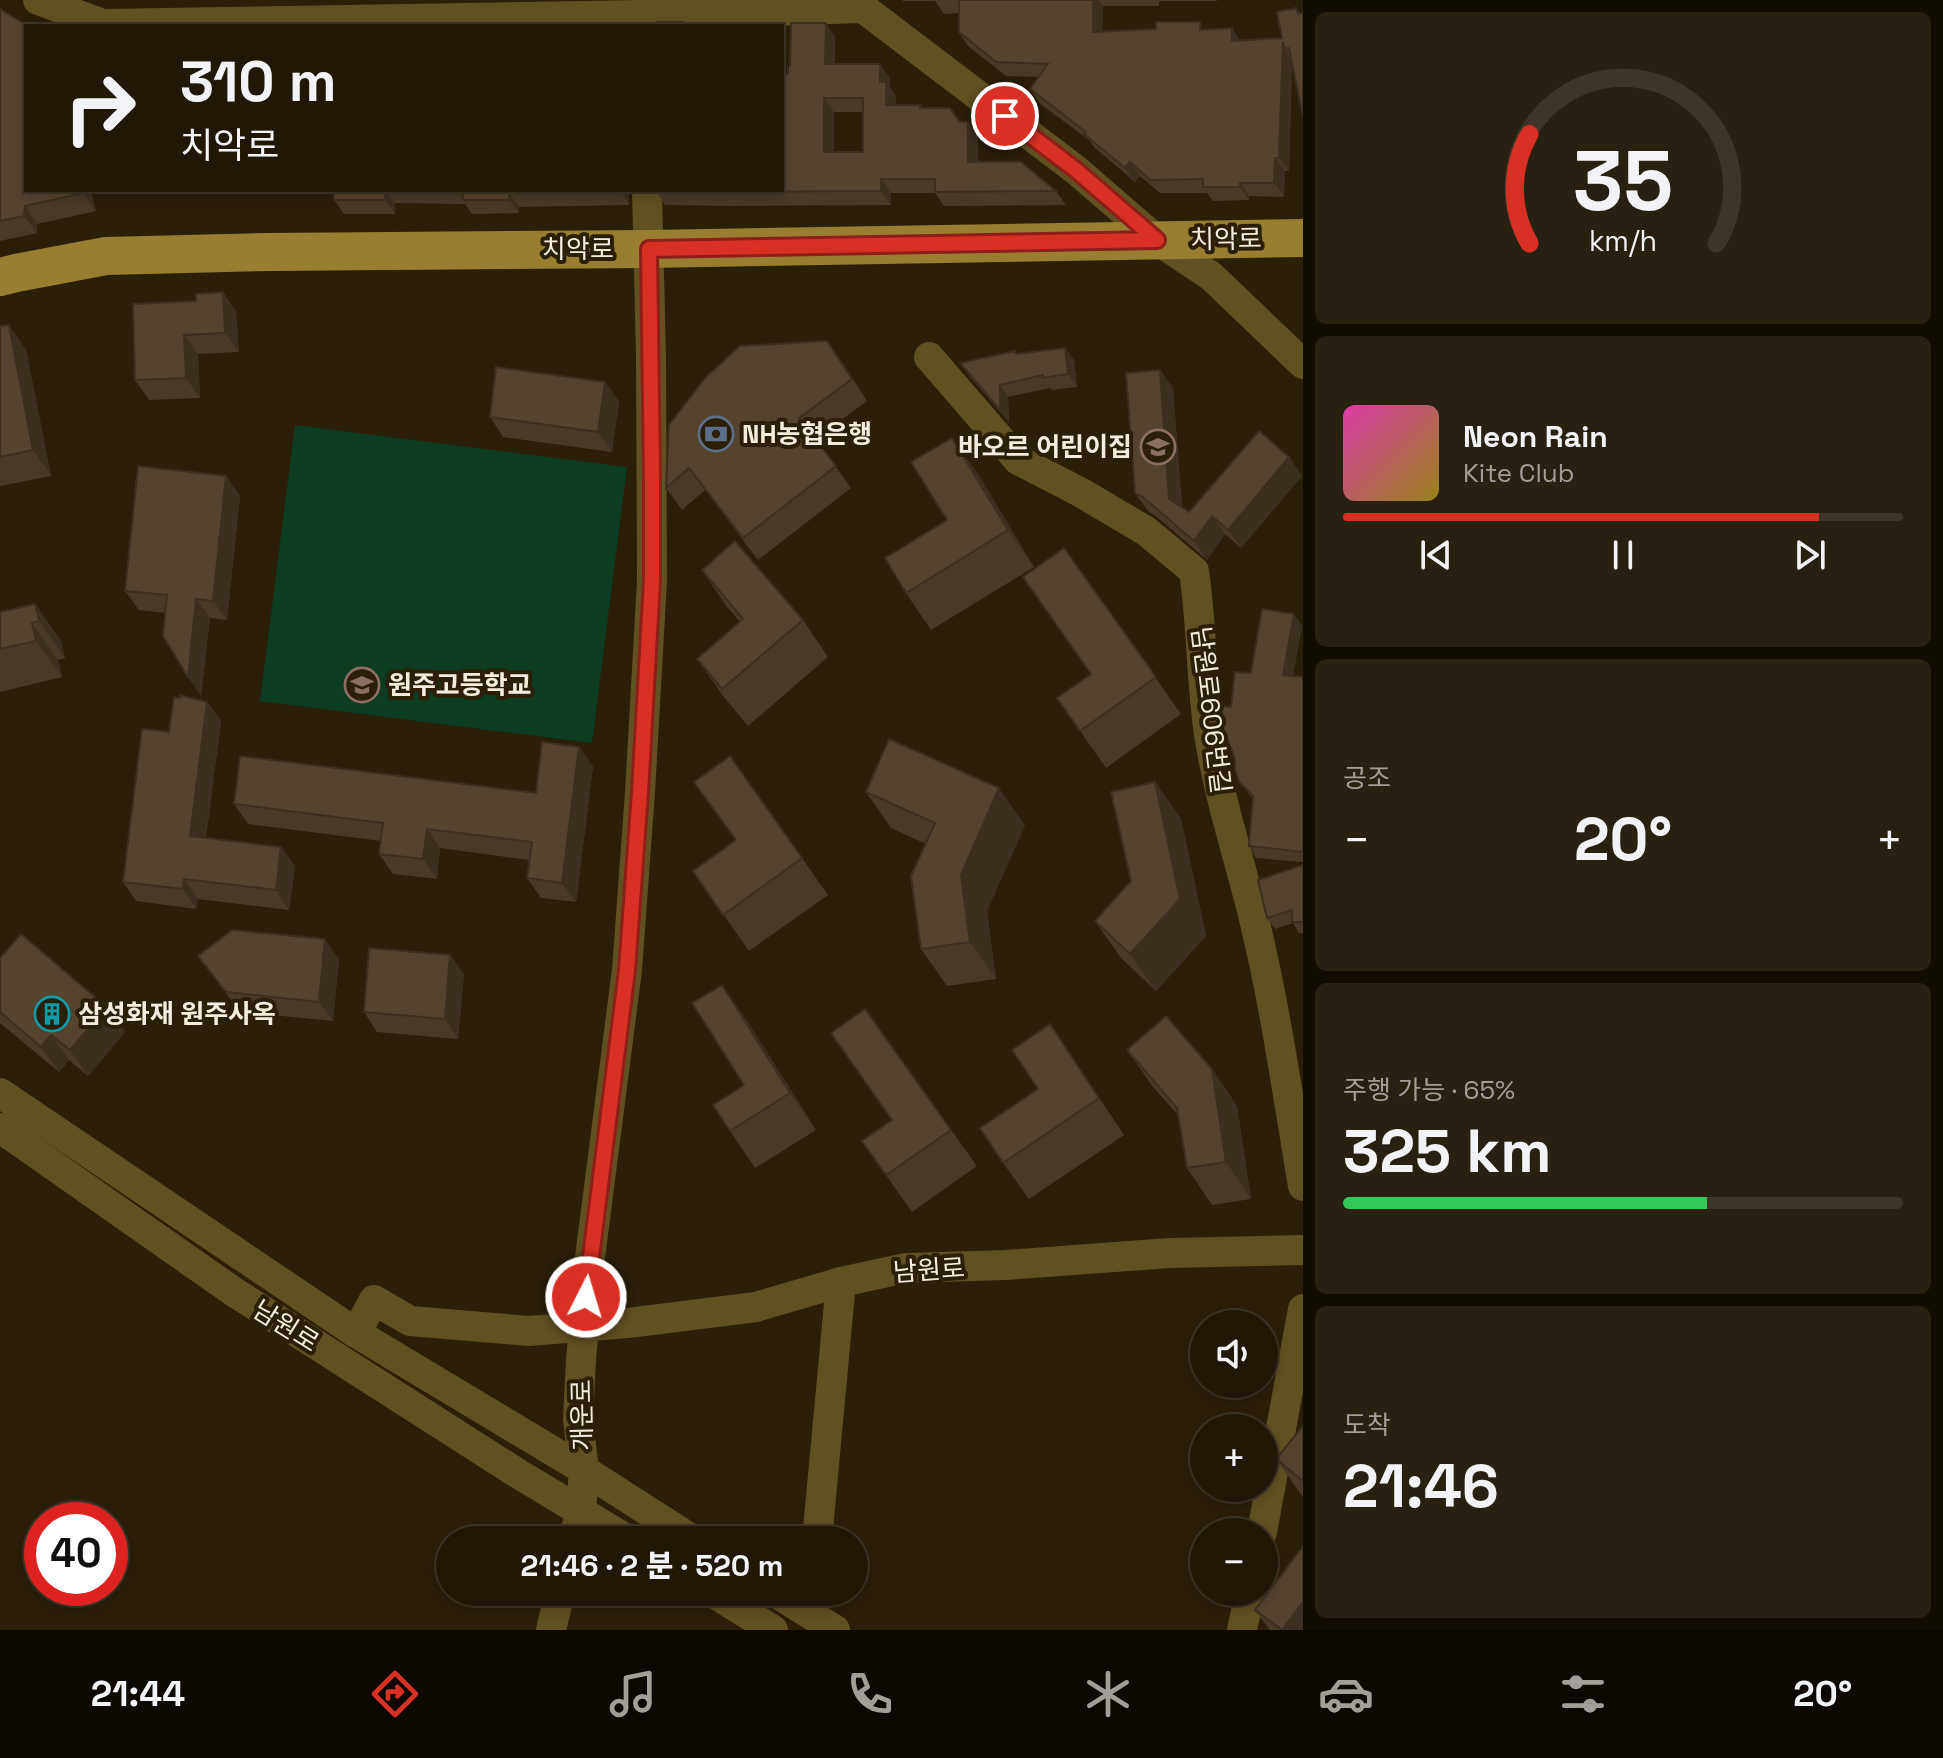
<!DOCTYPE html>
<html lang="ko">
<meta charset="utf-8">
<style>
:root{--surface:#201706;--page:#282010;--text:#f1f3f6;--muted:#a29f9b;--line:#3d3628;--accent:#d93025}
body{margin:0;font-family:"Space Grotesk","Noto Sans KR",sans-serif;background:var(--page);color:var(--text);height:100vh;display:flex;flex-direction:column;font-size:30px;white-space:nowrap}
*{box-sizing:border-box;margin:0}
p{font-size:26px;color:var(--muted)}
.icon{flex:none;width:44px;height:44px;fill:none;stroke:currentColor;stroke-width:2;stroke-linecap:round;stroke-linejoin:round}
.map{position:relative;flex:1;overflow:hidden}
.drawer{display:flex;flex-direction:column;gap:12px;padding:12px;background:#120d03;width:640px}
.drawer>*{flex:none}
.guide{position:absolute;left:24px;top:24px;width:760px;height:168px;border-radius:0px;box-shadow:0 4px 12px #0003,0 0 0 2px var(--line);background:#201706;color:var(--text);overflow:hidden}
.buttons{position:absolute;left:1190px;top:1310px;display:grid;gap:16px}
.buttons a{display:grid;place-items:center;width:88px;height:88px;border-radius:50%;background:var(--surface);box-shadow:0 4px 12px #0003,0 0 0 2px var(--line);font-size:40px}
.speed{position:absolute;left:24px;top:1502px;display:flex;gap:16px;font-size:40px;font-weight:700;text-align:center}
.speed>*{display:grid;place-content:center;width:104px;height:104px;border-radius:50%;background:var(--surface);box-shadow:0 4px 12px #0003,0 0 0 2px var(--line);line-height:1}
.speed .limit{border:12px solid #d22;background:#fff;color:#111}
.pin{position:absolute;display:grid;place-items:center;width:68px;height:68px;color:#fff;margin:-34px;border:4px solid #fff;border-radius:50%;box-shadow:0 2px 8px #0007}
.me{position:absolute;width:88px;margin:-44px;rotate:5deg;stroke-linejoin:round;filter:drop-shadow(0 0 6px #0008)}
.turn{display:flex;align-items:center;gap:28px;height:168px;padding:0 24px;font-size:36px}
.turn .icon{width:104px;height:104px;stroke-width:2.5}
.turn b{display:block;font-size:56px;line-height:68px}
.big{font-size:60px;font-weight:800;line-height:1.1}
.drawer .tile{flex:1;display:flex;flex-direction:column;justify-content:center;gap:12px;min-width:0;padding:0 28px;border-radius:12px;background:var(--page)}
.drawer .dial{align-items:center;gap:0}
.dial svg{height:208px;overflow:visible;fill:none;stroke:var(--line);stroke-width:7;stroke-linecap:round;text-anchor:middle}
.dial text{fill:var(--text);stroke:none}
.song{display:flex;align-items:center;gap:24px}
.cover{width:96px;height:96px;border-radius:12px;background:linear-gradient(135deg,hsl(320 70% 55%),hsl(50 70% 35%))}
.played{height:8px;border-radius:4px;background:linear-gradient(90deg,var(--accent) 85%,var(--line) 85%)}
.keys{display:flex;justify-content:space-around;direction:ltr}
.heat{display:flex;justify-content:space-between;align-items:center;font-size:44px;direction:ltr}
.charge{height:12px;border-radius:6px;background:linear-gradient(90deg,#34c759 65%,var(--line) 0)}
.trip{position:absolute;left:436px;top:1526px;width:432px;height:80px;border-radius:40px;background:var(--surface);box-shadow:0 4px 12px #0003,0 0 0 2px var(--line);font-weight:800;line-height:80px;text-align:center}
.menu{display:flex;height:128px;justify-content:space-around;align-items:center;background:#0d0902;color:var(--muted)}
.menu .icon{width:56px;height:56px}
.menu .current{color:var(--accent)}
.menu b{font-size:36px;color:var(--text)}
main{display:flex;flex:1;min-height:0}
.map>svg:first-child{display:block}
</style>
<main>
<div class="map">
<svg width="1303" height="1630" viewBox="0 0 1303 1630">
<rect width="100%" height="100%" fill="#2b1f08"/>
<polygon fill="#0c3c21" points="295,425 627,467 592,743 260,701"/>
<g fill="none" stroke-linecap="round" stroke-linejoin="round">
<g stroke="#605022" stroke-width="30">
<polyline points="38,0 103,24 640,15 863,8 1076,170 1157,240 1211,276 1303,364"/>
<path d="M929 357 1018 460 1080 492 1146 531 1194 571C1202 625 1201 680 1209 734 1219 799 1240 860 1255 923 1276 1010 1288 1098 1303 1186"/>
<polyline points="0,1093 356,1333 584,1470 693,1540"/>
<polyline points="0,1128 234,1292 514,1471 628,1540"/>
<polyline points="589,1265 627,970 640,792 652,581 651,356 647,190"/>
<polyline points="356,1333 374,1300 410,1321 529,1331 628,1323 756,1307 841,1282 906,1268 1006,1265 1170,1253 1303,1250"/>
<polyline points="1262,1532 1303,1309"/>
<polyline points="573,1540 581,1511 584,1470 578,1419 581,1360"/>
<polyline points="817,1540 841,1282"/>
<polyline points="712,1592 773,1630"/>
<polyline points="775,1592 835,1630"/>
<polyline points="551,1630 560,1592"/>
<polyline points="1242,1630 1250,1592"/>
</g>
<polyline stroke="#997e31" stroke-width="38" points="0,277 16,273 106,256 269,252 649,249 1303,238"/>
<polyline stroke="#605022" stroke-width="30" points="581,1360 589,1265"/>
</g>
<g fill="#483a27" fill-rule="evenodd">
<polygon points="902,0 1217,0 1217,1 1159,1 1159,6 1103,6 1102,32 1206,30 1240,40 1282,38 1296,8 1300,13 1292,64 1289,171 1285,171 1284,197 1249,196 1249,200 1213,201 1207,193 1160,193 1140,176 1135,182 1094,147 1089,140 1039,103 1030,89 1038,77 1006,76 968,46 959,32 959,13 944,14 935,1 903,1"/>
<polygon points="0,9 26,190 95,190 91,192 96,211 37,224 37,233 0,241"/>
<path d="M835 37V64L890 78V88L896 96V105L922 108 960 122H968L978 136V162L1056 191 1066 205 944 206 935 193H891V205L733 206 665 205 656 190 788 74 790 66ZM834 112H863V152H834Z"/>
<polygon points="295,190 629,190 629,205 519,207 519,213 472,214 465,204 395,203 395,214 344,214 334,200 334,193 297,193"/>
<polygon points="223,292 236,312 239,352 198,354 200,398 149,400 135,380 196,301"/>
<polygon points="9,325 26,350 51,476 0,486 0,326"/>
<polygon points="1065,348 1074,360 1077,387 1052,390 1050,388 1008,397 1009,422 969,376 960,363 1015,351 1017,354"/>
<polygon points="843,363 867,401 816,439 851,488 758,560 705,490 682,510 666,488 669,425"/>
<polygon points="1160,370 1173,388 1182,507 1189,512 1289,457 1302,476 1241,548 1225,534 1207,560 1157,517 1148,511 1135,493"/>
<polygon points="605,382 619,402 612,452 503,437 490,417"/>
<polygon points="978,474 1034,567 931,630 906,593 947,520"/>
<polygon points="226,476 240,496 227,620 210,618 201,696 166,613 139,610 125,591"/>
<polygon points="1064,548 1181,714 1106,768 1057,698 1091,674"/>
<polygon points="702,570 803,620 828,657 748,726 723,696 697,659 740,622 727,607"/>
<polygon points="35,604 61,641 65,658 58,660 62,677 0,692 0,649"/>
<polygon points="1294,614 1302,626 1293,676 1303,677 1303,862 1256,858 1249,846 1253,799 1240,783 1231,707 1251,673"/>
<polygon points="207,702 221,721 206,838 295,866 289,910 198,899 196,909 136,901 123,882 169,732"/>
<polygon points="730,756 828,895 749,951 693,871 735,840"/>
<polygon points="593,766 576,902 541,898 527,878 529,860 440,848 437,879 393,874 379,854 381,841 248,824 234,804 536,793"/>
<polygon points="1155,782 1181,819 1206,936 1156,991 1121,958 1095,921 1131,881"/>
<polygon points="866,792 1025,825 987,911 996,979 947,986 921,949 926,844 891,828"/>
<polygon points="1303,865 1303,933 1299,933 1293,923 1275,929 1267,918"/>
<polygon points="450,955 464,974 458,1039 377,1032 364,1012"/>
<polygon points="198,956 339,959 333,1021 240,1012"/>
<polygon points="0,958 107,1007 125,1032 88,1076 69,1060 59,1072 0,1023"/>
<polygon points="865,1009 977,1166 912,1212 862,1141 892,1120"/>
<polygon points="748,1022 816,1130 755,1168 730,1131 744,1085"/>
<polygon points="1050,1024 1124,1135 1029,1199 1003,1163 1038,1089"/>
<polygon points="1127,1050 1212,1069 1237,1106 1251,1199 1212,1205 1187,1168 1179,1116 1153,1087"/>
<polygon points="1303,1426 1303,1497 1276,1459"/>
<polygon points="1255,1610 1303,1630 1270,1630"/>
</g>
<g fill="#3b2f20">
<polygon points="1093,0 1099,0 1103,6 1102,46 1093,32"/>
<polygon points="826,23 835,37 835,78 825,64"/>
<polygon points="1232,28 1241,42 1232,41"/>
<polygon points="1283,42 1284,48 1292,60 1289,171 1279,158"/>
<polygon points="880,64 890,78 890,88 896,96 896,119 886,105 880,82"/>
<polygon points="824,98 834,112 834,166 824,152"/>
<polygon points="968,122 978,136 978,176 968,162"/>
<polygon points="1275,158 1285,171 1284,197 1274,183"/>
<polygon points="1130,162 1140,176 1135,182 1125,168"/>
<polygon points="881,179 891,193 891,205 881,191"/>
<polygon points="1240,183 1249,196 1249,200 1240,187"/>
<polygon points="83,190 90,190 91,192 96,211 83,193"/>
<polygon points="385,190 395,203 395,214 385,200"/>
<polygon points="620,190 629,190 629,205"/>
<polygon points="509,193 519,207 519,213 509,200"/>
<polygon points="25,206 37,224 37,233 24,216"/>
<polygon points="223,292 236,312 239,352 225,333"/>
<polygon points="9,325 26,350 51,476 33,450"/>
<polygon points="184,335 198,354 200,398 186,378"/>
<polygon points="827,341 843,363 867,401 852,379"/>
<polygon points="1065,348 1074,360 1077,387 1068,374"/>
<polygon points="1160,370 1173,388 1182,517 1169,499"/>
<polygon points="605,382 619,402 612,452 598,432"/>
<polygon points="1000,385 1008,397 1009,422 1000,410"/>
<polygon points="952,438 978,474 1034,567 1008,530"/>
<polygon points="1289,457 1302,476 1241,548 1228,530"/>
<polygon points="226,476 240,496 227,620 213,601"/>
<polygon points="1212,516 1225,534 1207,560 1194,541"/>
<polygon points="196,599 210,618 201,696 188,677"/>
<polygon points="35,604 61,641 65,658 39,621"/>
<polygon points="1294,614 1302,626 1291,686 1283,675"/>
<polygon points="32,623 58,660 62,677 36,641"/>
<polygon points="207,702 221,721 203,855 190,836"/>
<polygon points="579,747 593,766 576,902 562,883"/>
<polygon points="1155,782 1181,819 1206,936 1156,991 1130,954"/>
<polygon points="999,788 1025,825 987,911 996,979 970,942 961,875"/>
<polygon points="427,829 440,848 437,879 423,859"/>
<polygon points="281,847 295,866 289,910 276,890"/>
<polygon points="184,879 198,899 196,909 183,889"/>
<polygon points="325,939 339,959 333,1021 319,1002"/>
<polygon points="450,955 464,974 458,1039 445,1019"/>
<polygon points="722,985 748,1022 816,1130 790,1093"/>
<polygon points="107,1007 125,1032 88,1076 70,1050"/>
<polygon points="51,1035 69,1060 59,1072 41,1047"/>
<polygon points="1212,1069 1237,1106 1251,1199 1226,1162"/>
<polygon points="1303,1602 1303,1630 1282,1630"/>
</g>
<g fill="#54432d" stroke="#3b2f20" stroke-width="2" fill-rule="evenodd">
<polygon points="959,0 1093,0 1093,32 1156,29 1156,22 1200,22 1200,30 1232,28 1232,41 1282,38 1277,12 1296,8 1298,14 1303,13 1303,117 1289,48 1284,48 1283,42 1279,158 1275,158 1274,183 1240,183 1240,187 1203,187 1203,179 1150,180 1130,162 1125,168 1084,134 1086,132 1030,89 1048,64 996,62 959,32"/>
<polygon points="0,9 28,26 26,26 26,190 83,190 83,193 25,206 24,216 0,221"/>
<polygon points="657,22 684,22 684,25 715,24 715,26 653,26"/>
<path d="M791 23H826L825 64H880V82H886V105H920V108H950L960 122H968V162H1021L1056 191 935 192V179H881V191L723 192 656 191 782 190V74H788V66H790ZM824 98H863V152H824Z"/>
<rect x="334" y="190" width="51" height="10"/>
<polygon points="463,190 620,190 620,191 509,193 509,200 463,200"/>
<polygon points="223,292 225,333 184,335 186,378 135,380 133,304 196,301 196,294"/>
<polygon points="9,325 33,450 0,457 0,326"/>
<polygon points="827,341 852,379 799,418 836,466 743,538 689,468 666,488 669,425 706,377 740,346"/>
<polygon points="1065,348 1068,374 1043,378 1043,375 1000,385 1000,410 960,363 1015,351 1016,354"/>
<polygon points="496,367 605,382 598,432 490,417"/>
<polygon points="1160,370 1169,499 1189,512 1259,431 1289,457 1228,530 1212,516 1194,541 1144,498 1135,493 1126,373"/>
<polygon points="952,438 1008,530 906,593 885,558 947,520 911,462"/>
<polygon points="138,466 226,476 213,601 196,599 188,677 163,636 167,595 125,591"/>
<polygon points="735,541 803,620 722,689 697,659 743,619 702,570"/>
<polygon points="1064,548 1156,677 1080,731 1057,698 1091,674 1023,577"/>
<polygon points="35,604 39,621 32,623 36,641 0,649 0,612"/>
<polygon points="1262,609 1294,614 1283,675 1303,677 1303,852 1249,846 1253,796 1240,783 1235,770 1235,758 1223,729 1221,706 1231,707 1235,672 1251,673"/>
<polygon points="180,695 207,702 190,836 281,847 276,890 184,879 183,889 123,882 142,729 169,732 174,697 180,698"/>
<polygon points="889,739 999,788 961,875 970,942 921,949 911,876 935,823 866,792"/>
<polygon points="542,742 579,747 562,883 527,878 532,842 427,829 423,859 379,854 383,823 234,804 240,756 536,793"/>
<polygon points="730,756 802,858 723,915 693,871 736,840 694,782"/>
<polygon points="1155,782 1180,899 1130,954 1095,921 1131,881 1111,792"/>
<polygon points="1303,865 1303,922 1292,922 1292,910 1267,918 1258,880"/>
<polygon points="232,930 325,939 319,1002 226,992 198,956"/>
<polygon points="21,934 107,1007 70,1050 51,1035 41,1047 0,1012 0,958"/>
<polygon points="369,948 450,955 445,1019 364,1012"/>
<polygon points="722,985 790,1093 730,1131 713,1105 744,1085 692,1003"/>
<polygon points="865,1009 951,1130 886,1175 862,1141 892,1120 831,1033"/>
<polygon points="1166,1016 1212,1069 1226,1162 1187,1168 1177,1108 1127,1050"/>
<polygon points="1050,1024 1099,1098 1003,1163 980,1128 1038,1089 1012,1050"/>
<polygon points="1303,1426 1303,1481 1276,1459"/>
<polygon points="1303,1546 1303,1602 1282,1630 1255,1610"/>
</g>
<g fill="none" stroke-linecap="round" stroke-linejoin="round">
<g stroke="#8d1f18" stroke-width="20">
<polyline id="route" points="586,1297 627,970 640,792 652,581 652,478 649,249 1157,240 1076,170 1005,116"/>
</g>
<use href="#route" stroke="#d93025" stroke-width="14"/>
</g>
<defs>
<g id="bank-ring" transform="scale(1.8)"><circle r="9.5" fill="#2b1f08" stroke="#5c6f8a" stroke-width="1.5"/><path d="M-6-4H6V4H-6ZM0-2.3a2.3 2.3 0 1 0 0 4.6a2.3 2.3 0 1 0 0-4.6Z" fill="#5c6f8a"/></g>
<g id="school-ring" transform="scale(1.8)"><circle r="9.5" fill="#2b1f08" stroke="#8d6e63" stroke-width="1.5"/><path d="M0-5L7-2L0 1L-7-2ZM-4 1L0 2.5L4 1V4Q0 6-4 4Z" fill="#8d6e63"/></g>
<g id="building-ring" transform="scale(1.8)"><circle r="9.5" fill="#2b1f08" stroke="#0f9aa8" stroke-width="1.5"/><path d="M-4-6H4V6H1V3H-1V6H-4ZM-2.5-4.3h1.7v1.8h-1.7ZM.8-4.3h1.7v1.8H.8ZM-2.5-1h1.7V.8h-1.7ZM.8-1h1.7V.8H.8Z" fill="#0f9aa8"/></g>
</defs>
<g fill-rule="evenodd">
<use href="#bank-ring" x="716" y="434"/>
<use href="#school-ring" x="1158" y="447"/>
<use href="#school-ring" x="362" y="685"/>
<use href="#building-ring" x="52" y="1014"/>
</g>
<g text-anchor="middle" stroke-width="8" stroke-linejoin="round" paint-order="stroke">
<g font-size="26" fill="#f4ecde" stroke="#2b1f08">
<text transform="translate(1226 239) rotate(-1)" y="9">치악로</text>
<text x="578" y="258">치악로</text>
<text transform="translate(1211 710) rotate(83)" y="9">남원로606번길</text>
<text transform="translate(929 1270) rotate(-4)" y="9">남원로</text>
<text transform="translate(286 1326) rotate(32)" y="9">남원로</text>
<text transform="translate(582 1415) rotate(-91)" y="9">개운로</text>
</g>
<g font-size="26" font-weight="bold" fill="#f4ecde" stroke="#2b1f08" text-anchor="start">
<text x="742" y="443">NH농협은행</text>
<text x="1132" y="456" text-anchor="end">바오르 어린이집</text>
<text x="388" y="694">원주고등학교</text>
<text x="78" y="1023">삼성화재 원주사옥</text>
</g>
</g>
</svg>
<div class="buttons">
<a><svg class="icon" aria-label="sound" viewBox="0 0 24 24"><path d="M4 9h4l5-4v14l-5-4H4zM17 9q2 3 0 6"/></svg></a>
<a>+</a>
<a>−</a>
</div>
<div class="speed"><div class="limit">40</div></div>
<div class="pin" style="left:1005px;top:116px;background:#d93025"><svg class="icon" aria-label="arrive" viewBox="0 0 24 24"><path d="M6 21V4h12l-3 4 3 4H6"/></svg></div>
<svg class="me" style="left:586px;top:1297px" viewBox="-20 -20 40 40"><circle r="17" fill="#d93025" stroke="#fff" stroke-width="3"/><path d="M0-11L8 9 0 5-8 9z" fill="#fff"/></svg>
<div class="trip">21:46 · 2 분 · 520 m</div>
<div class="guide">
<div class="turn"><svg class="icon" aria-label="right" viewBox="0 0 24 24"><path d="M7 20v-9h11M14 6l5 5-5 5"/></svg><div><b>310 m</b>치악로</div></div>
</div>
</div>
<section class="drawer">
<div class="tile dial"><svg viewBox="0 0 100 80">
<path d="M14 69A42 42 0 1 1 86 69"/>
<path d="M14 69A42 42 0 0 1 14 27" stroke="#d93025"/>
<text x="50" y="56" font-size="32" font-weight="700">35</text>
<text x="50" y="72" font-size="11">km/h</text>
</svg></div>
<div class="tile">
<div class="song"><i class="cover"></i><div><b>Neon Rain</b><p>Kite Club</p></div></div>
<div class="played"></div>
<div class="keys"><svg class="icon" aria-label="previous" viewBox="0 0 24 24"><path d="M18 5L8 12l10 7zM5 5v14"/></svg><svg class="icon" aria-label="pause" viewBox="0 0 24 24"><path d="M8 5v14M16 5v14"/></svg><svg class="icon" aria-label="next" viewBox="0 0 24 24"><path d="M6 5l10 7-10 7zM19 5v14"/></svg></div>
</div>
<div class="tile"><p>공조</p>
<div class="heat"><a>−</a><b class="big">20°</b><a>+</a></div>
</div>
<div class="tile"><p>주행 가능 · 65%</p><b class="big">325 km</b><div class="charge"></div></div>
<div class="tile"><p>도착</p><b class="big">21:46</b></div>
</section>
</main>
<nav class="menu">
<b>21:44</b>
<svg class="icon current" aria-label="directions" viewBox="0 0 24 24"><path d="M12 3l9 9-9 9-9-9zM9 14v-3h6M13 9l2 2-2 2"/></svg>
<svg class="icon" aria-label="music" viewBox="0 0 24 24"><path d="M9 18V5l10-2v13"/><circle cx="6" cy="18" r="3"/><circle cx="16" cy="16" r="3"/></svg>
<svg class="icon" aria-label="phone" viewBox="0 0 24 24"><path d="M5 4h4l2 5-3 2q2 4 5 5l2-3 5 2v4C11 20 4 13 5 4z"/></svg>
<svg class="icon" aria-label="climate" viewBox="0 0 24 24"><path d="M12 3v18M4 7l16 10M4 17L20 7"/></svg>
<svg class="icon" aria-label="car" viewBox="0 0 24 24"><path d="M5 17H2v-5l4-1 3-4h7l3 4 3 1v5h-3M9 17h6M6 11h13"/><circle cx="7" cy="17" r="2"/><circle cx="17" cy="17" r="2"/></svg>
<svg class="icon" aria-label="filters" viewBox="0 0 24 24"><path d="M4 7h16M4 17h16"/><circle cx="9" cy="7" r="2"/><circle cx="15" cy="17" r="2"/></svg>
<b>20°</b>
</nav>
